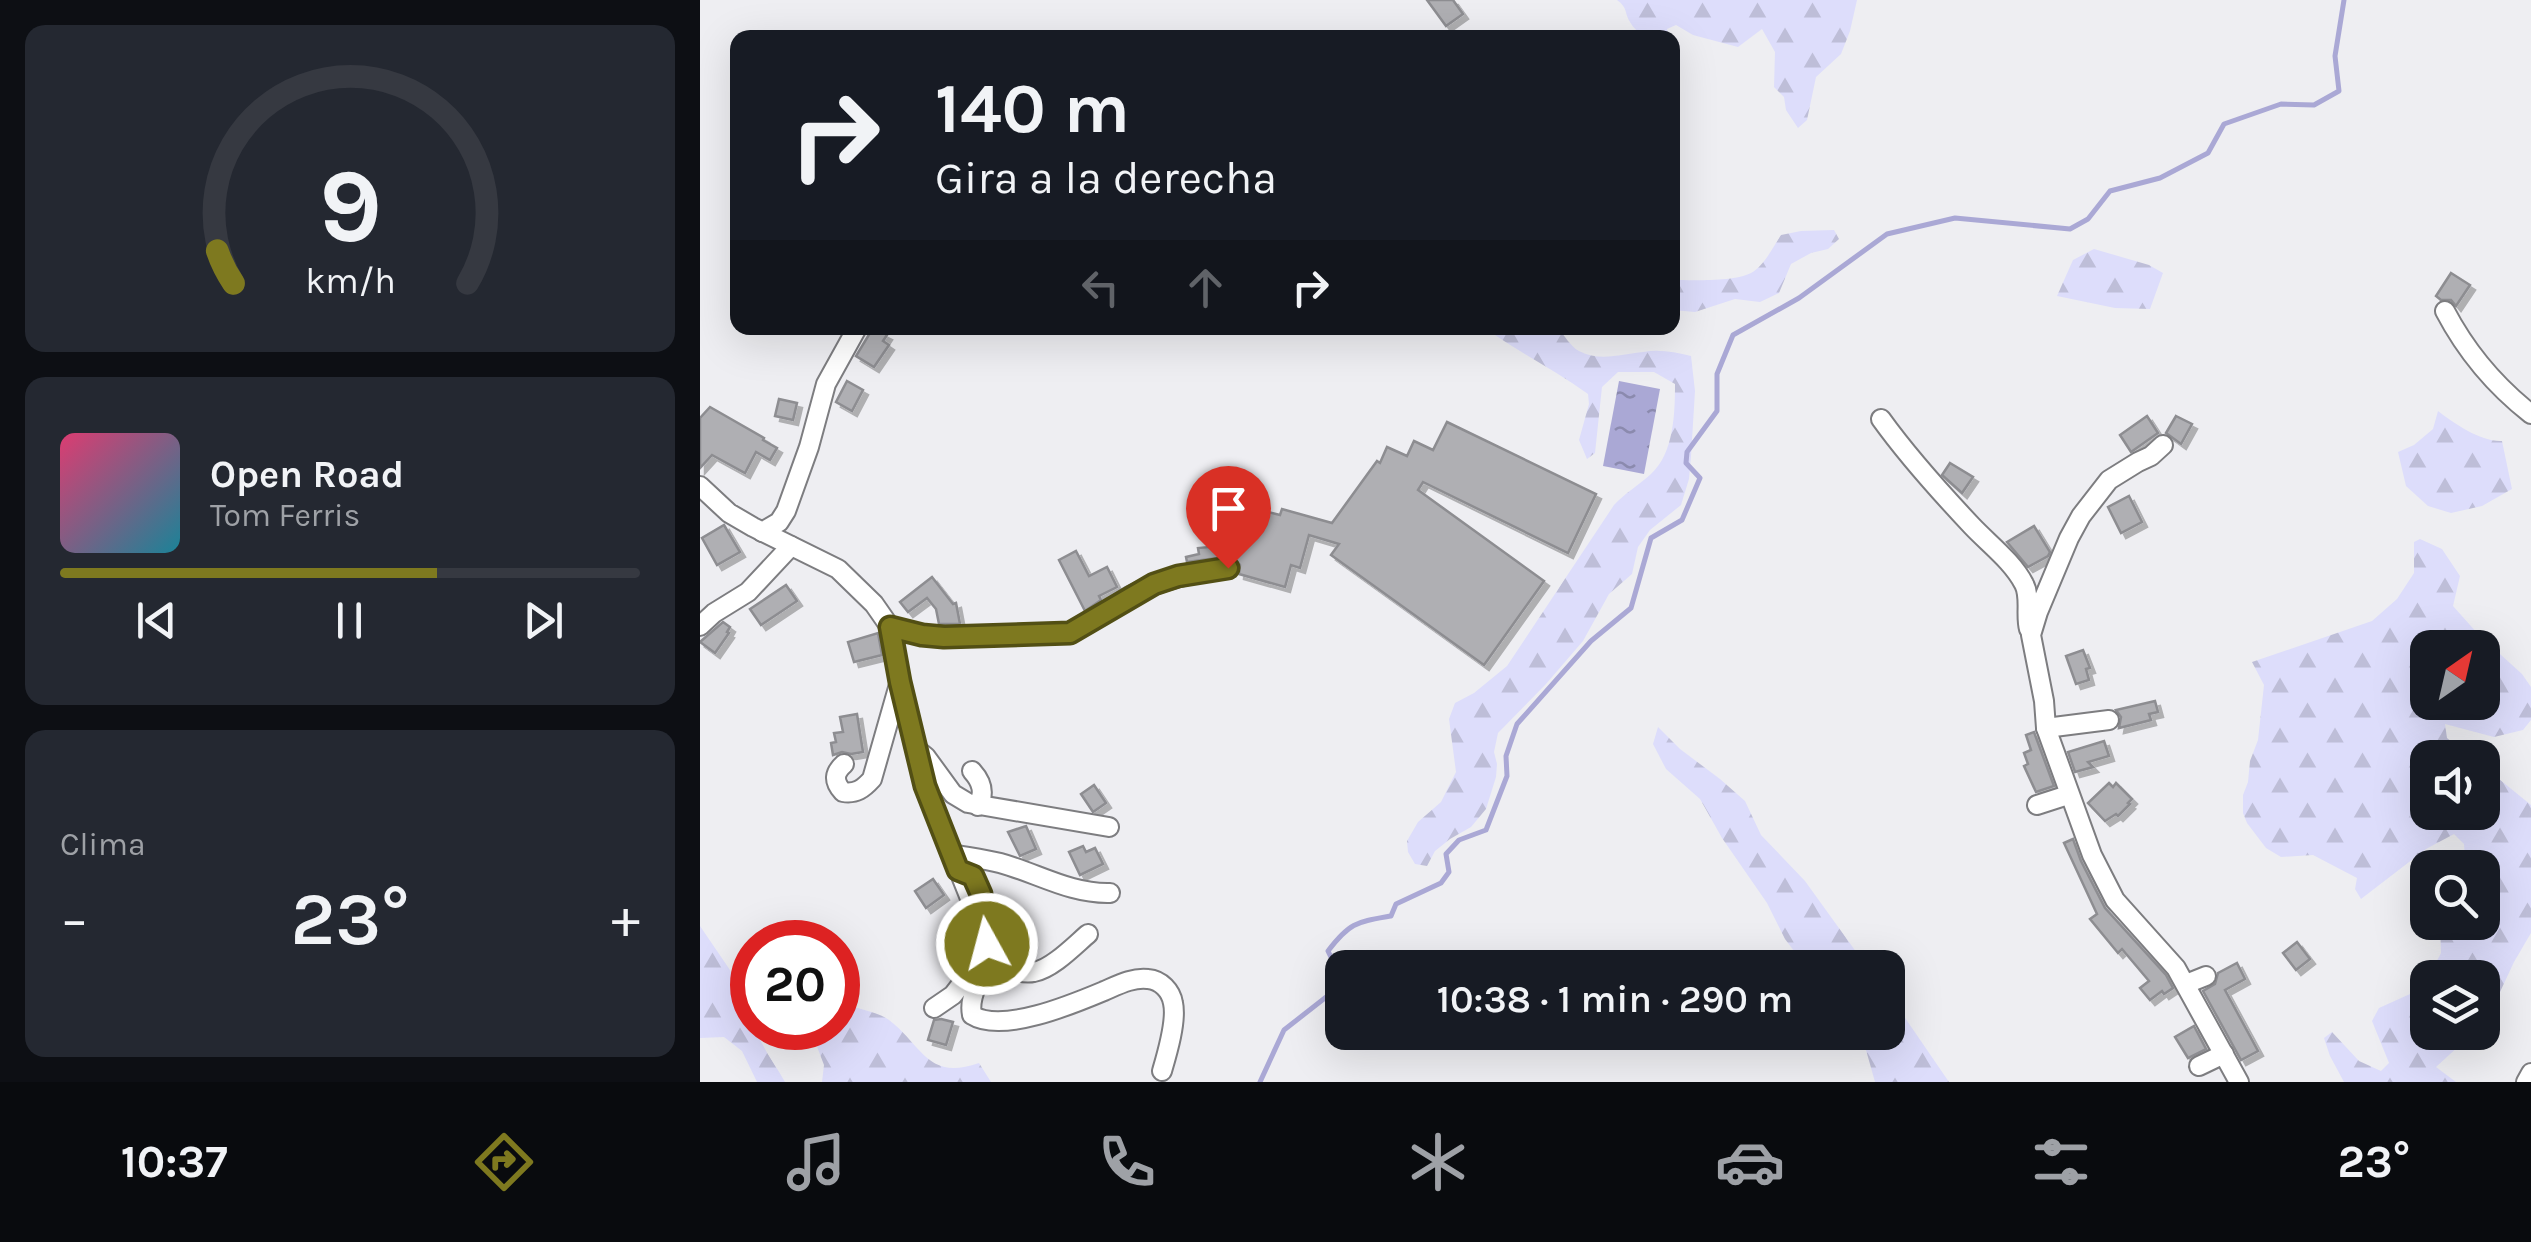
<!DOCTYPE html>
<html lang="es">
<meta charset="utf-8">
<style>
:root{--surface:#171b24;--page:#242831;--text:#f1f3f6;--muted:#9ea1a6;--line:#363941;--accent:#7e791f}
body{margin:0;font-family:Karla,sans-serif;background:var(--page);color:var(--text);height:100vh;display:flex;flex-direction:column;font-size:38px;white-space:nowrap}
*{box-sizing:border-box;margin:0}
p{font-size:32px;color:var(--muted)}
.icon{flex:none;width:55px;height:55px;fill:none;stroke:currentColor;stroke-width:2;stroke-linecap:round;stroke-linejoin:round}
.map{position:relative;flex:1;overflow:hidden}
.side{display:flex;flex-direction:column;gap:25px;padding:25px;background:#0d0f14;width:700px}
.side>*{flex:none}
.banner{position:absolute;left:30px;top:30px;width:950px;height:305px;border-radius:20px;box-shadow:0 10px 40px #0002;background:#171b24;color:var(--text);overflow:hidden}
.needle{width:65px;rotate:34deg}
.controls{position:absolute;left:1710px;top:630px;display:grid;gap:20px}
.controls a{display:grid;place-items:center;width:90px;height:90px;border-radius:20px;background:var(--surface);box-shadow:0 10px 40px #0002;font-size:50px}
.speed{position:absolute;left:30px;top:920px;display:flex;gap:20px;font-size:50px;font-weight:700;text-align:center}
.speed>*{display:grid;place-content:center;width:130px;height:130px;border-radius:50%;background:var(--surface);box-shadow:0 10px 40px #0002;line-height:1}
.speed .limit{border:15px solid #d22;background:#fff;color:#111}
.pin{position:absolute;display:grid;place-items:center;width:85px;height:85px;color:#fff;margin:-102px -42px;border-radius:50% 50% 50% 0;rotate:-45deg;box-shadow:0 0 10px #0007}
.pin .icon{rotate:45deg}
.me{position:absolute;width:110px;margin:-55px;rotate:353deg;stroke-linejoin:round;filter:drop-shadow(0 0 8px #0008)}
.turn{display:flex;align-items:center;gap:35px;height:210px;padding:0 40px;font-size:45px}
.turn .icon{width:130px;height:130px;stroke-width:2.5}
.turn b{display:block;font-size:70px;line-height:85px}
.lanes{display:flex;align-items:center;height:95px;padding:0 40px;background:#0003;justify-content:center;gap:50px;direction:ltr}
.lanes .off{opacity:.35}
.big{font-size:75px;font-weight:600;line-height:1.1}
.side .tile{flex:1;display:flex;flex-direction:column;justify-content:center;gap:15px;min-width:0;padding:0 35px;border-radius:20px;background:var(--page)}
.side .dial{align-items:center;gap:0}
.dial svg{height:260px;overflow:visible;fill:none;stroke:var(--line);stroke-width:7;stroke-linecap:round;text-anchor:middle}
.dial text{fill:var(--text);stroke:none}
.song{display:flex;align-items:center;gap:30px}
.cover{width:120px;height:120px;border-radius:15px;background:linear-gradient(135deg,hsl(340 70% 55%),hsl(190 70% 35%))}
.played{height:10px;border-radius:5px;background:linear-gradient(90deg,var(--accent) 65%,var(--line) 65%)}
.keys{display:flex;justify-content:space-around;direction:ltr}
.heat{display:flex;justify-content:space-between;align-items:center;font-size:55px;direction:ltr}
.trip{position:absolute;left:625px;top:950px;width:580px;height:100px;border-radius:20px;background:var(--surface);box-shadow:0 10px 40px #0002;font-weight:600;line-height:100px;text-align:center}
.tab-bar{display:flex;height:160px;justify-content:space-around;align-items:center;background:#090b0e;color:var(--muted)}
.tab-bar .icon{width:70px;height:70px}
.tab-bar .on{color:var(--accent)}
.tab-bar b{font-size:45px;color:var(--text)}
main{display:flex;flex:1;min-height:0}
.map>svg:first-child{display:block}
</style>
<main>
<section class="side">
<div class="tile dial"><svg viewBox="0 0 100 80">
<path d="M14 69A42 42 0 1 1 86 69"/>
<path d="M14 69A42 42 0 0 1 9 59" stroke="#7e791f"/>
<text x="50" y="56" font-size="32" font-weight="700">9</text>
<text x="50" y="72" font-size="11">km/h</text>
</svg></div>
<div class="tile">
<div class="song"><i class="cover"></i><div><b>Open Road</b><p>Tom Ferris</p></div></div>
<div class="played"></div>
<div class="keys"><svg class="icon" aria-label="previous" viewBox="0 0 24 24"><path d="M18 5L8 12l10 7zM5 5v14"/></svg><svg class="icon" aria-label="pause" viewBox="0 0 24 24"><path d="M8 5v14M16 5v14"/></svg><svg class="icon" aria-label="next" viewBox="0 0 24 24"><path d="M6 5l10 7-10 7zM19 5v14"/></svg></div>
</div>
<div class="tile"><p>Clima</p>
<div class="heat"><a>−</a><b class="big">23°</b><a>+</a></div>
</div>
</section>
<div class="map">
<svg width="1831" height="1082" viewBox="0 0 1831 1082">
<defs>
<pattern id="forest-firs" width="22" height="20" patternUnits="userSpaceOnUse" patternTransform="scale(2.5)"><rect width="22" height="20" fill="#ddddfb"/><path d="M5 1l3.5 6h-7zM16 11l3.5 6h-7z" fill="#bebed8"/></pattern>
<pattern id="water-ripples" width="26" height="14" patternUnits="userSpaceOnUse" patternTransform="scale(2.5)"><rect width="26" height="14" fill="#aaa8d5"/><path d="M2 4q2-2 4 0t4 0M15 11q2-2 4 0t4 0" fill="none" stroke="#8b8aae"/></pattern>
<filter id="shadow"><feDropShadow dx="5" dy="5" stdDeviation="0" flood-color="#0004"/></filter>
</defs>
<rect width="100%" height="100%" fill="#eeeef2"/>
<g fill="url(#forest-firs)" fill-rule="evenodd">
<path d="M917 0H1157L1150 31 1141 54 1116 77 1107 120 1098 128 1086 110 1084 97 1074 87 1075 52 1062 29 1038 47 993 35 976 25 967 29 969 37C954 38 938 37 930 22 924 12 928 8 917 0Z"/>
<path d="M1134 230 1139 239 1128 249 1111 253 1091 264 1079 293 1060 302 1035 299 995 312 973 310V280C992 280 1034 282 1051 273 1064 266 1073 247 1081 235L1101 231Z"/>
<polygon points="1394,249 1449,265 1463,273 1450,309 1415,308 1357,296 1373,260"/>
<path d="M785 328H858C864 335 871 347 879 351 900 362 922 354 943 352 959 349 975 352 991 356L995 391 991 456 989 479 981 505 950 530 938 547 932 574 909 594 883 641 846 684 798 733 794 752 797 764 796 777 786 809 771 827 750 839 735 851 727 866 715 864 708 852 707 841 718 822 741 802 756 772 749 719 755 703 774 693 807 666 914 505C925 493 939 485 951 474 974 453 975 413 975 384L954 372H918L902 387 895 453 887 459 879 440 889 404 888 394C855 370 818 352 785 328Z"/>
<path d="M1738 411C1755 424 1781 442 1802 441L1812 489 1782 506 1751 513 1728 506 1706 486 1698 452 1714 445 1733 429Z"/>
<path d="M1720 539 1742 549 1760 576 1753 606 1778 634 1822 674 1831 687V720L1823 730 1794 737 1745 724 1747 738 1771 757 1728 758V812H1782L1783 766 1831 805V933L1814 962 1793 1007 1783 1020 1782 978H1728V1032L1773 1033 1736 1067 1756 1082H1644L1630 1056 1624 1038 1632 1032 1659 1061 1681 1071 1689 1063 1672 1021 1679 1008 1710 994 1732 970 1741 953 1740 923 1782 922V868L1758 867 1765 860 1764 844 1754 834 1726 849 1661 899 1655 889 1657 878 1613 855 1581 857 1566 848 1547 823 1543 813V795L1548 782 1550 761 1558 740 1564 685 1552 662 1672 621 1697 599 1714 573V542ZM1728 648H1782V702H1728Z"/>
<polygon points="958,727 980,749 1020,779 1045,801 1061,835 1105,881 1167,967 1106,967 1085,939 1067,903 1022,838 1000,799 966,769 953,744"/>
<path d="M0 926 30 970 35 983 50 1001 52 1028H56C61 1047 75 1064 85 1082H57L42 1051 24 1037 0 1038Z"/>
<polygon points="1188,993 1249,1082 1175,1082 1166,1050 1157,1033 1188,1032"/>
<path d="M138 1002C151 1007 179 1012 189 1020 223 1046 227 1081 279 1063L291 1082H122L124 1065 110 1028H138Z"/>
</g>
<polygon fill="url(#water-ripples)" points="919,381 960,389 944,474 903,466"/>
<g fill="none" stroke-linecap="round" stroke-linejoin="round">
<path stroke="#aaa8d5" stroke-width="5" d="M560 1082 584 1030 639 987 641 978 628 951C650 922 657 922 691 916L696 904 741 883 749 872 746 854 759 840 786 830 807 776 806 756 817 724 891 641 931 608 951 538 982 520 1000 478 986 463 987 452 1017 411V374L1033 335 1099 298 1187 234 1255 218 1370 229 1388 219 1410 191 1460 178 1508 153 1524 124 1581 104 1614 105 1639 91 1635 56 1644 0"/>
</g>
<g fill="#afafb3" stroke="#8d8d91" stroke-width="2.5" filter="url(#shadow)">
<polygon points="727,0 753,0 763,14 746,26"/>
<polygon points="1751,273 1770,285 1756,306 1751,300 1741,300 1736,296"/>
<polygon points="173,328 187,335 183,341 189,345 174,367 156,356"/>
<polygon points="147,381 163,390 152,411 136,402"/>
<polygon points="79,399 97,403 93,420 75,416"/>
<polygon points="10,407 64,438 63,440 77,448 70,460 56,452 45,473 12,455 0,468 0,418"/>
<polygon points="1447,416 1458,433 1431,452 1420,435"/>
<polygon points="1476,416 1492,424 1481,444 1466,433"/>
<polygon points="747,422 896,494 868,553 723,482 718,490 844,581 784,665 631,555 639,544 609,535 600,568 591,565 585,587 539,574 540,565 532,556 487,562 486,557 499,554 498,548 542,544 552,508 580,515 582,509 632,523 677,461 680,463 687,447 707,456 714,441 733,450"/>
<polygon points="1250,463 1273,477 1262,493 1242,475"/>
<polygon points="1429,496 1442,522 1421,533 1408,507"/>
<polygon points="24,525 40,552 17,565 2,538"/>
<polygon points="1334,526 1350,552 1348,556 1328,567 1307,542"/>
<polygon points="376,551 389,576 407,567 417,587 399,596 401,600 385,611 359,560"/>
<polygon points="232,577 253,604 256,603 260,624 239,624 236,609 227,598 208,612 200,602"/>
<polygon points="86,585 97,601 61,625 50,609"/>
<polygon points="23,622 30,627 27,632 29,633 15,653 0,642"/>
<polygon points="178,633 182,655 154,662 148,642"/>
<polygon points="1383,650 1390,668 1386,669 1389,680 1376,684 1366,656"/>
<polygon points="1455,701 1458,712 1449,714 1451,720 1419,728 1421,717 1416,710"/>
<polygon points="157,714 163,752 151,754 142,752 133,755 131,743 136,742 134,733 143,732 140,717"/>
<polygon points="1334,732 1354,786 1336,792 1324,766 1328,764 1324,753 1331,750 1326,735"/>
<polygon points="1404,741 1409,756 1388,762 1393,767 1375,772 1368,752"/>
<polygon points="1409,783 1413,787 1416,783 1432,799 1428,803 1430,804 1418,816 1416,814 1405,821 1388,803"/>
<polygon points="394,785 406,803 393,812 381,794"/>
<polygon points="326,826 336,849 320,856 308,832"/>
<polygon points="1373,839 1381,861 1405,908 1466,975 1473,988 1464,994 1462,991 1450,1000 1440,988 1449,981 1422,949 1418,953 1390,919 1397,914 1364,843"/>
<polygon points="383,846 386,852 395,848 403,864 380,875 369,852"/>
<polygon points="233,879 244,895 226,908 215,891"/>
<polygon points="1597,942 1610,959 1596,970 1583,953"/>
<polygon points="1537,963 1545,979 1525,990 1558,1051 1541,1060 1503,991 1515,984 1518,973"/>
<polygon points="241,1019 253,1022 246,1045 228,1040 234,1020"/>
<polygon points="1494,1026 1506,1049 1488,1058 1475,1037"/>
</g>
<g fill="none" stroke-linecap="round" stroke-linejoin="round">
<g stroke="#7d7d80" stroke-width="22">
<g id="minor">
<path d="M1745 311C1767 353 1794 385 1831 414"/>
<path d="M1181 419C1209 458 1240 492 1272 526 1289 544 1313 562 1324 584 1331 597 1325 615 1329 629"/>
<polyline points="1463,445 1451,456 1438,462 1409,480 1381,516 1369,538 1338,612 1331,635 1344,701 1346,728 1392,855 1415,900 1476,968 1539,1082"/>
<polyline points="0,486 29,513 53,527 138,569 174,604 190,627 200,682 225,786 271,901 273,935 270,965 263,982 253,995 234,1008"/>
<polyline points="62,532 79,522 86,511 109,447 126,384 157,328"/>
<polyline points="0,626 14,613 48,592 91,546"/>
<path d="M190 627 222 635 244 637 369 633C392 624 410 608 430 596 461 579 493 573 528 568"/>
<polyline points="1346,728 1409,720"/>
<polyline points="215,748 226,757 253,794 268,803 409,827"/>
<path d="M144 764C134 773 133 781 143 792 156 794 163 789 172 779L198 688"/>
<path d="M272 771C282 782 285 793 278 806"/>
<polyline points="1337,805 1368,795"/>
<path d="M252 854C268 857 285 859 300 863 337 873 370 894 410 893"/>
<path d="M283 908C285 924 290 943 286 959 282 979 268 995 272 1015 302 1034 373 1004 404 991 418 985 433 977 448 979 461 980 471 991 473 1003 477 1021 467 1054 462 1071"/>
<path d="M286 959C298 966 320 975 334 972 352 969 375 945 388 934"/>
<polyline points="1486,984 1506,976"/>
<polyline points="1499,1066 1524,1054"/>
<polyline points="1826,1082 1831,1073"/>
</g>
</g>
<use href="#minor" stroke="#fff" stroke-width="18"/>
</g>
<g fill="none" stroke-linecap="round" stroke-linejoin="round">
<g stroke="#524f14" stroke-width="25">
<polyline id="route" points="287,944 281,894 273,876 258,870 225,786 200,682 190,627 222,635 244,637 370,633 454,584 478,576 528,568"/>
</g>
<use href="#route" stroke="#7e791f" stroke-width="18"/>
</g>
</svg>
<div class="controls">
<a><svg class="needle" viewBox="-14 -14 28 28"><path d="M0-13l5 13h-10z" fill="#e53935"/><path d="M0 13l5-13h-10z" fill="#9ea1a6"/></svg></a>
<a><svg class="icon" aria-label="sound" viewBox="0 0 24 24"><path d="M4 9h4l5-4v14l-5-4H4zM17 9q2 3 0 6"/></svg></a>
<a><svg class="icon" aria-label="search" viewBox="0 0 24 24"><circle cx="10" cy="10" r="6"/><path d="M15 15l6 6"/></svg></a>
<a><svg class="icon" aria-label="layers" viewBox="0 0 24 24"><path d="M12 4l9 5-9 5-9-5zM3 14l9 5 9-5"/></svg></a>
</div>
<div class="speed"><div class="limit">20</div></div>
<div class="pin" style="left:528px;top:568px;background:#d93025"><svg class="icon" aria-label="arrive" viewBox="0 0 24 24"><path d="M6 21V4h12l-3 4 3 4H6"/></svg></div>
<svg class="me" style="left:287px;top:944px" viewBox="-20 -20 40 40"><circle r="17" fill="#7e791f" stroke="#fff" stroke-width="3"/><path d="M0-11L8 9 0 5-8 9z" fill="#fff"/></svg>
<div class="trip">10:38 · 1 min · 290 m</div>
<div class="banner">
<div class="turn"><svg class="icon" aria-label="right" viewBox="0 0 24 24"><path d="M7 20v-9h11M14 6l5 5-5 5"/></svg><div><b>140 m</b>Gira a la derecha</div></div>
<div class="lanes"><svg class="icon off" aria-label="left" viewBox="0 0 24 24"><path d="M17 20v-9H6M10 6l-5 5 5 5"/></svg><svg class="icon off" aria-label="ahead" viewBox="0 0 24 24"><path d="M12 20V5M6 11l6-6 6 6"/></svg><svg class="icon" aria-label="right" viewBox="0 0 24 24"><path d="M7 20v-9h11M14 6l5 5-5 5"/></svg></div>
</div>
</div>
</main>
<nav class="tab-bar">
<b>10:37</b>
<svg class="icon on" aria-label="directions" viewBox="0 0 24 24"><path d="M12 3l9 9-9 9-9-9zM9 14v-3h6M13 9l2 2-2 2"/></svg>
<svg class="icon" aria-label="music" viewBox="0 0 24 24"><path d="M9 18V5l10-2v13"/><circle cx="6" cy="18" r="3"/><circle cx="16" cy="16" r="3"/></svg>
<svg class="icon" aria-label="phone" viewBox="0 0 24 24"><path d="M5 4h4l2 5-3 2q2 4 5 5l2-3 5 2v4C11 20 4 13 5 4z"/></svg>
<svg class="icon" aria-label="climate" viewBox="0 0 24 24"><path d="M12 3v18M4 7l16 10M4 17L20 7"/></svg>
<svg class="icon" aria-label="car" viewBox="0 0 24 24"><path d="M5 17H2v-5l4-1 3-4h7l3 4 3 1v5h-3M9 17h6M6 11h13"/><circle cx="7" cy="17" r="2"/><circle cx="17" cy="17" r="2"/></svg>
<svg class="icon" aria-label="filters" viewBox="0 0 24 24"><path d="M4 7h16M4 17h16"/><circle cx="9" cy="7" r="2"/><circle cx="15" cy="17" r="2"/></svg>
<b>23°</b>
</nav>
